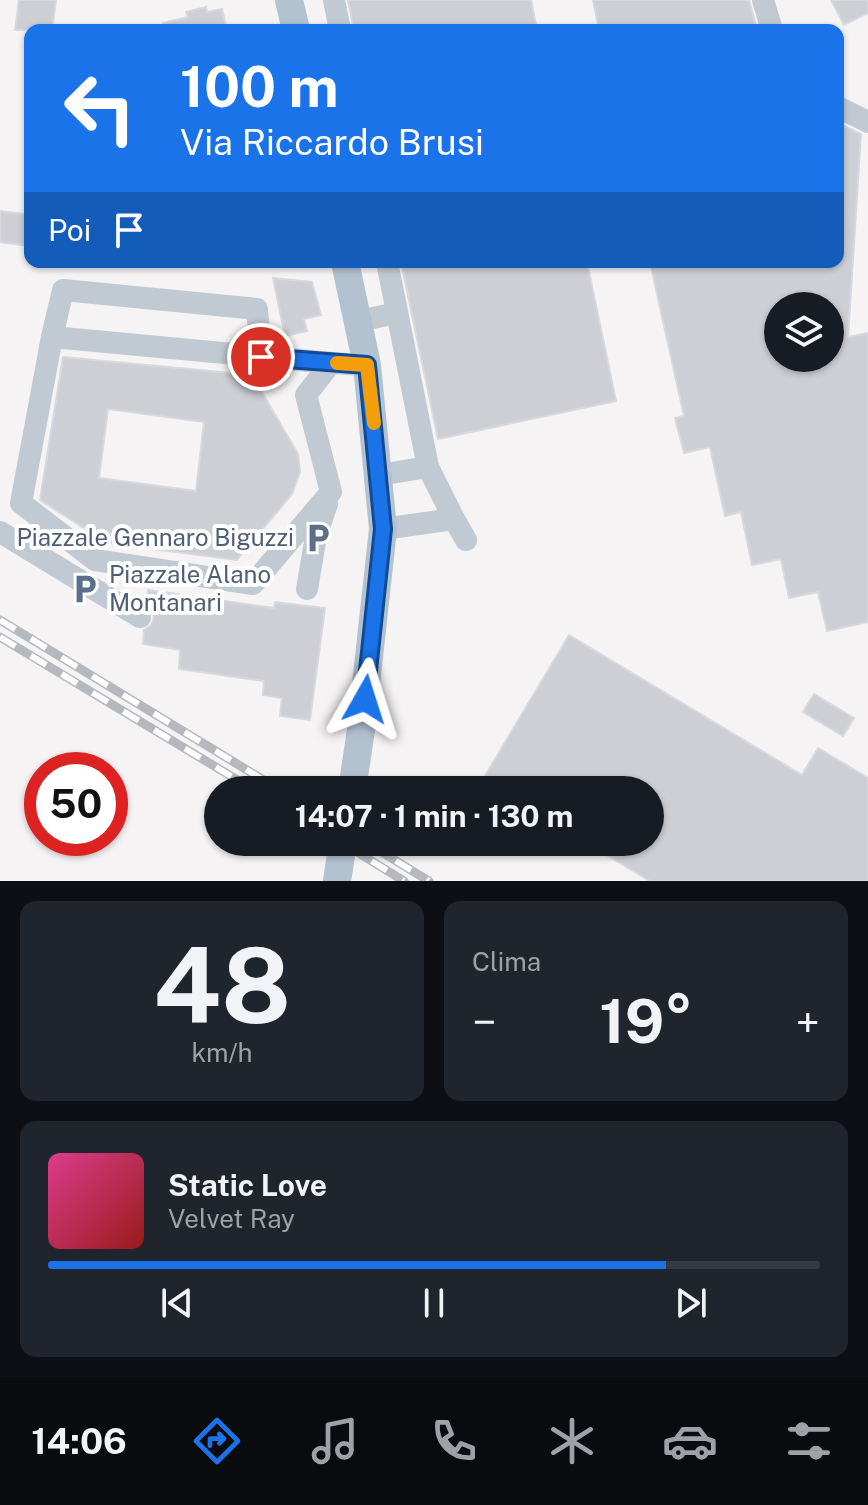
<!DOCTYPE html>
<html lang="it">
<meta charset="utf-8">
<style>
:root{--surface:#171b24;--page:#20242c;--text:#f1f3f6;--muted:#9ea1a6;--line:#363941;--accent:#1a73e8}
body{margin:0;font-family:"Public Sans",sans-serif;background:var(--page);color:var(--text);height:100vh;display:flex;flex-direction:column;font-size:30px;white-space:nowrap}
*{box-sizing:border-box;margin:0}
p{font-size:26px;color:var(--muted)}
.icon{flex:none;width:44px;height:44px;fill:none;stroke:currentColor;stroke-width:2;stroke-linecap:round;stroke-linejoin:round}
.map{position:relative;height:881px;overflow:hidden}
.side{display:flex;flex-direction:column;gap:20px;padding:20px;background:#0d0f14;flex:1}
.side>*{flex:none}
.top-card{position:absolute;left:24px;top:24px;width:820px;height:244px;border-radius:16px;box-shadow:0 2px 6px #0004;background:#1a73e8;color:#fff;overflow:hidden}
.controls{position:absolute;left:764px;top:292px;display:grid;gap:16px}
.controls a{display:grid;place-items:center;width:80px;height:80px;border-radius:50%;background:var(--surface);box-shadow:0 2px 6px #0004;font-size:40px}
.speed{position:absolute;left:24px;top:752px;display:flex;gap:16px;font-size:40px;font-weight:700;text-align:center}
.speed>*{display:grid;place-content:center;width:104px;height:104px;border-radius:50%;background:var(--surface);box-shadow:0 2px 6px #0004;line-height:1}
.speed .limit{border:12px solid #d22;background:#fff;color:#111}
.pin{position:absolute;display:grid;place-items:center;width:68px;height:68px;color:#fff;margin:-34px;border:4px solid #fff;border-radius:50%;box-shadow:0 2px 8px #0007}
.me{position:absolute;width:88px;margin:-44px;rotate:6deg;stroke-linejoin:round;filter:drop-shadow(0 0 6px #0008)}
.turn{display:flex;align-items:center;gap:28px;height:168px;padding:0 24px;font-size:36px}
.turn .icon{width:104px;height:104px;stroke-width:2.5}
.turn b{display:block;font-size:56px;line-height:68px}
.then{display:flex;align-items:center;height:76px;padding:0 24px;background:#0003;gap:16px;font-size:30px}
.big{font-size:60px;font-weight:700;line-height:1.1}
.side .card{flex:1;display:flex;flex-direction:column;justify-content:center;gap:12px;min-width:0;padding:0 28px;border-radius:16px;background:var(--page)}
.side .dial{align-items:center;gap:0}
.dial b{font-size:104px;line-height:1}
.song{display:flex;align-items:center;gap:24px}
.cover{width:96px;height:96px;border-radius:12px;background:linear-gradient(135deg,hsl(330 70% 55%),hsl(0 70% 35%))}
.played{height:8px;border-radius:4px;background:linear-gradient(90deg,var(--accent) 80%,var(--line) 80%)}
.keys{display:flex;justify-content:space-around;direction:ltr}
.heat{display:flex;justify-content:space-between;align-items:center;font-size:44px;direction:ltr}
.side .tiles{flex:1;display:grid;gap:20px;grid-template-columns:1fr 1fr}
.card:last-child{grid-column:span 2}
.trip{position:absolute;left:204px;top:776px;width:460px;height:80px;border-radius:40px;background:var(--surface);box-shadow:0 2px 6px #0004;font-weight:700;line-height:80px;text-align:center}
.dock{display:flex;height:128px;justify-content:space-around;align-items:center;background:#090b0e;color:var(--muted)}
.dock .icon{width:56px;height:56px}
.dock .active{color:var(--accent)}
.dock b{font-size:36px;color:var(--text)}
.map>svg:first-child{display:block}
</style>
<div class="map">
<svg width="868" height="881" viewBox="0 0 868 881">
<rect width="100%" height="100%" fill="#f5f3f3"/>
<g fill="#cdcfd5" stroke="#d7d9de" stroke-width="2" fill-rule="evenodd">
<polygon points="19,0 56,0 52,30 15,30"/>
<polygon points="348,0 531,0 537,30 354,30"/>
<polygon points="593,0 749,0 757,30 599,30"/>
<polygon points="831,0 868,0 868,13 844,25"/>
<polygon points="206,7 207,12 222,9 227,30 164,30 163,23 188,17 186,12"/>
<path d="M838 123 861 134 848 337 868 333V622L827 631 818 592 789 598 781 559 752 565 741 512 725 516 710 447 684 453 675 418 684 416 650 262H838ZM778 306H830V358H778Z"/>
<polygon points="0,211 30,215 30,246 0,242"/>
<polygon points="401,262 587,262 616,401 438,439"/>
<polygon points="273,278 312,282 321,315 304,319 307,331 285,336"/>
<path d="M63 357 252 375 298 454 300 472 292 494 237 560 107 543 40 500ZM108 409 204 422 196 491 99 478Z"/>
<polygon points="148,590 274,608 275,602 325,608 310,720 280,716 282,698 263,695 264,681 179,669 180,650 143,644 144,630 151,625 154,618 152,610 146,604"/>
<polygon points="569,635 802,775 818,748 868,778 868,881 650,881 585,842 650,842 650,790 498,790 482,781"/>
<polygon points="814,694 854,718 843,736 803,712"/>
</g>
<g fill="none" stroke-linecap="round" stroke-linejoin="round">
<g stroke="#c1cad2" stroke-width="22">
<polyline points="334,0 340,30"/>
<polyline points="763,0 772,30"/>
<polyline points="838,107 868,122"/>
<polyline points="387,262 428,467"/>
<polyline points="358,321 397,313"/>
<polyline points="52,337 63,290 257,309 261,357"/>
<polyline points="331,363 52,337 21,503 95,560 253,584 331,492 306,395 331,363 367,365"/>
<polyline points="379,475 428,467 454,519 383,529"/>
<polyline points="454,519 466,540"/>
<polyline points="0,532 140,617"/>
<polyline points="307,589 316,536 327,504"/>
</g>
<g stroke="#b3c2d1" stroke-width="28">
<polyline points="289,0 296,30"/>
<polyline points="345,262 367,365 383,529 361,730 352,790"/>
</g>
<g stroke="#b5b8bd" stroke-width="9">
<g id="rail">
<polyline points="0,620 280,790"/>
<polyline points="0,637 254,790"/>
<polyline points="341,842 404,881"/>
<polyline points="365,842 429,881"/>
</g>
</g>
<use href="#rail" stroke="#fff" stroke-width="6" stroke-dasharray="18" stroke-linecap="butt"/>
<polyline stroke="#b3c2d1" stroke-width="28" points="337,881 343,842"/>
</g>
<g fill="none" stroke-linecap="round" stroke-linejoin="round">
<g stroke="#114b97" stroke-width="20">
<polyline id="route" points="261,357 367,365 383,529 365,699"/>
</g>
<use href="#route" stroke="#1a73e8" stroke-width="14"/>
<polyline stroke="#f59e0b" stroke-width="14" points="337,363 367,365 374,423"/>
</g>
<defs>
<g id="parking-bare" transform="scale(2.4)"><path d="M-3.5-5.5H1a3.5 3.5 0 0 1 0 7H-1V5.5H-3.5ZM-1-3.4V-.6H.8a1.4 1.4 0 0 0 0-2.8Z" fill="#5c6f8a" stroke="#fff" stroke-width="2.5" paint-order="stroke"/></g>
</defs>
<g fill-rule="evenodd">
<use href="#parking-bare" x="318" y="538"/>
<use href="#parking-bare" x="85" y="589"/>
</g>
<g text-anchor="middle" stroke-width="8" stroke-linejoin="round" paint-order="stroke">
<g font-size="24" fill="#4e5e75" stroke="#fff" text-anchor="end">
<text x="294" y="546">Piazzale Gennaro Biguzzi</text>
<text x="109" y="583" text-anchor="start">Piazzale Alano<tspan x="109" dy="28">Montanari</tspan></text>
</g>
</g>
</svg>
<div class="controls">
<a><svg class="icon" aria-label="layers" viewBox="0 0 24 24"><path d="M12 4l9 5-9 5-9-5zM3 14l9 5 9-5"/></svg></a>
</div>
<div class="speed"><div class="limit">50</div></div>
<div class="pin" style="left:261px;top:357px;background:#d93025"><svg class="icon" aria-label="arrive" viewBox="0 0 24 24"><path d="M6 21V4h12l-3 4 3 4H6"/></svg></div>
<svg class="me" style="left:365px;top:699px" viewBox="-20 -20 40 40"><path d="M0-17L14 15 0 8-14 15z" fill="#1a73e8" stroke="#fff" stroke-width="4"/></svg>
<div class="trip">14:07 · 1 min · 130 m</div>
<div class="top-card">
<div class="turn"><svg class="icon" aria-label="left" viewBox="0 0 24 24"><path d="M17 20v-9H6M10 6l-5 5 5 5"/></svg><div><b>100 m</b>Via Riccardo Brusi</div></div>
<div class="then">Poi<svg class="icon" aria-label="arrive" viewBox="0 0 24 24"><path d="M6 21V4h12l-3 4 3 4H6"/></svg></div>
</div>
</div>
<section class="side">
<div class="tiles">
<div class="card dial"><b>48</b><p>km/h</p></div>
<div class="card"><p>Clima</p>
<div class="heat"><a>−</a><b class="big">19°</b><a>+</a></div>
</div>
<div class="card">
<div class="song"><i class="cover"></i><div><b>Static Love</b><p>Velvet Ray</p></div></div>
<div class="played"></div>
<div class="keys"><svg class="icon" aria-label="previous" viewBox="0 0 24 24"><path d="M18 5L8 12l10 7zM5 5v14"/></svg><svg class="icon" aria-label="pause" viewBox="0 0 24 24"><path d="M8 5v14M16 5v14"/></svg><svg class="icon" aria-label="next" viewBox="0 0 24 24"><path d="M6 5l10 7-10 7zM19 5v14"/></svg></div>
</div>
</div>
</section>
<nav class="dock">
<b>14:06</b>
<svg class="icon active" aria-label="directions" viewBox="0 0 24 24"><path d="M12 3l9 9-9 9-9-9zM9 14v-3h6M13 9l2 2-2 2"/></svg>
<svg class="icon" aria-label="music" viewBox="0 0 24 24"><path d="M9 18V5l10-2v13"/><circle cx="6" cy="18" r="3"/><circle cx="16" cy="16" r="3"/></svg>
<svg class="icon" aria-label="phone" viewBox="0 0 24 24"><path d="M5 4h4l2 5-3 2q2 4 5 5l2-3 5 2v4C11 20 4 13 5 4z"/></svg>
<svg class="icon" aria-label="climate" viewBox="0 0 24 24"><path d="M12 3v18M4 7l16 10M4 17L20 7"/></svg>
<svg class="icon" aria-label="car" viewBox="0 0 24 24"><path d="M5 17H2v-5l4-1 3-4h7l3 4 3 1v5h-3M9 17h6M6 11h13"/><circle cx="7" cy="17" r="2"/><circle cx="17" cy="17" r="2"/></svg>
<svg class="icon" aria-label="filters" viewBox="0 0 24 24"><path d="M4 7h16M4 17h16"/><circle cx="9" cy="7" r="2"/><circle cx="15" cy="17" r="2"/></svg>
</nav>
